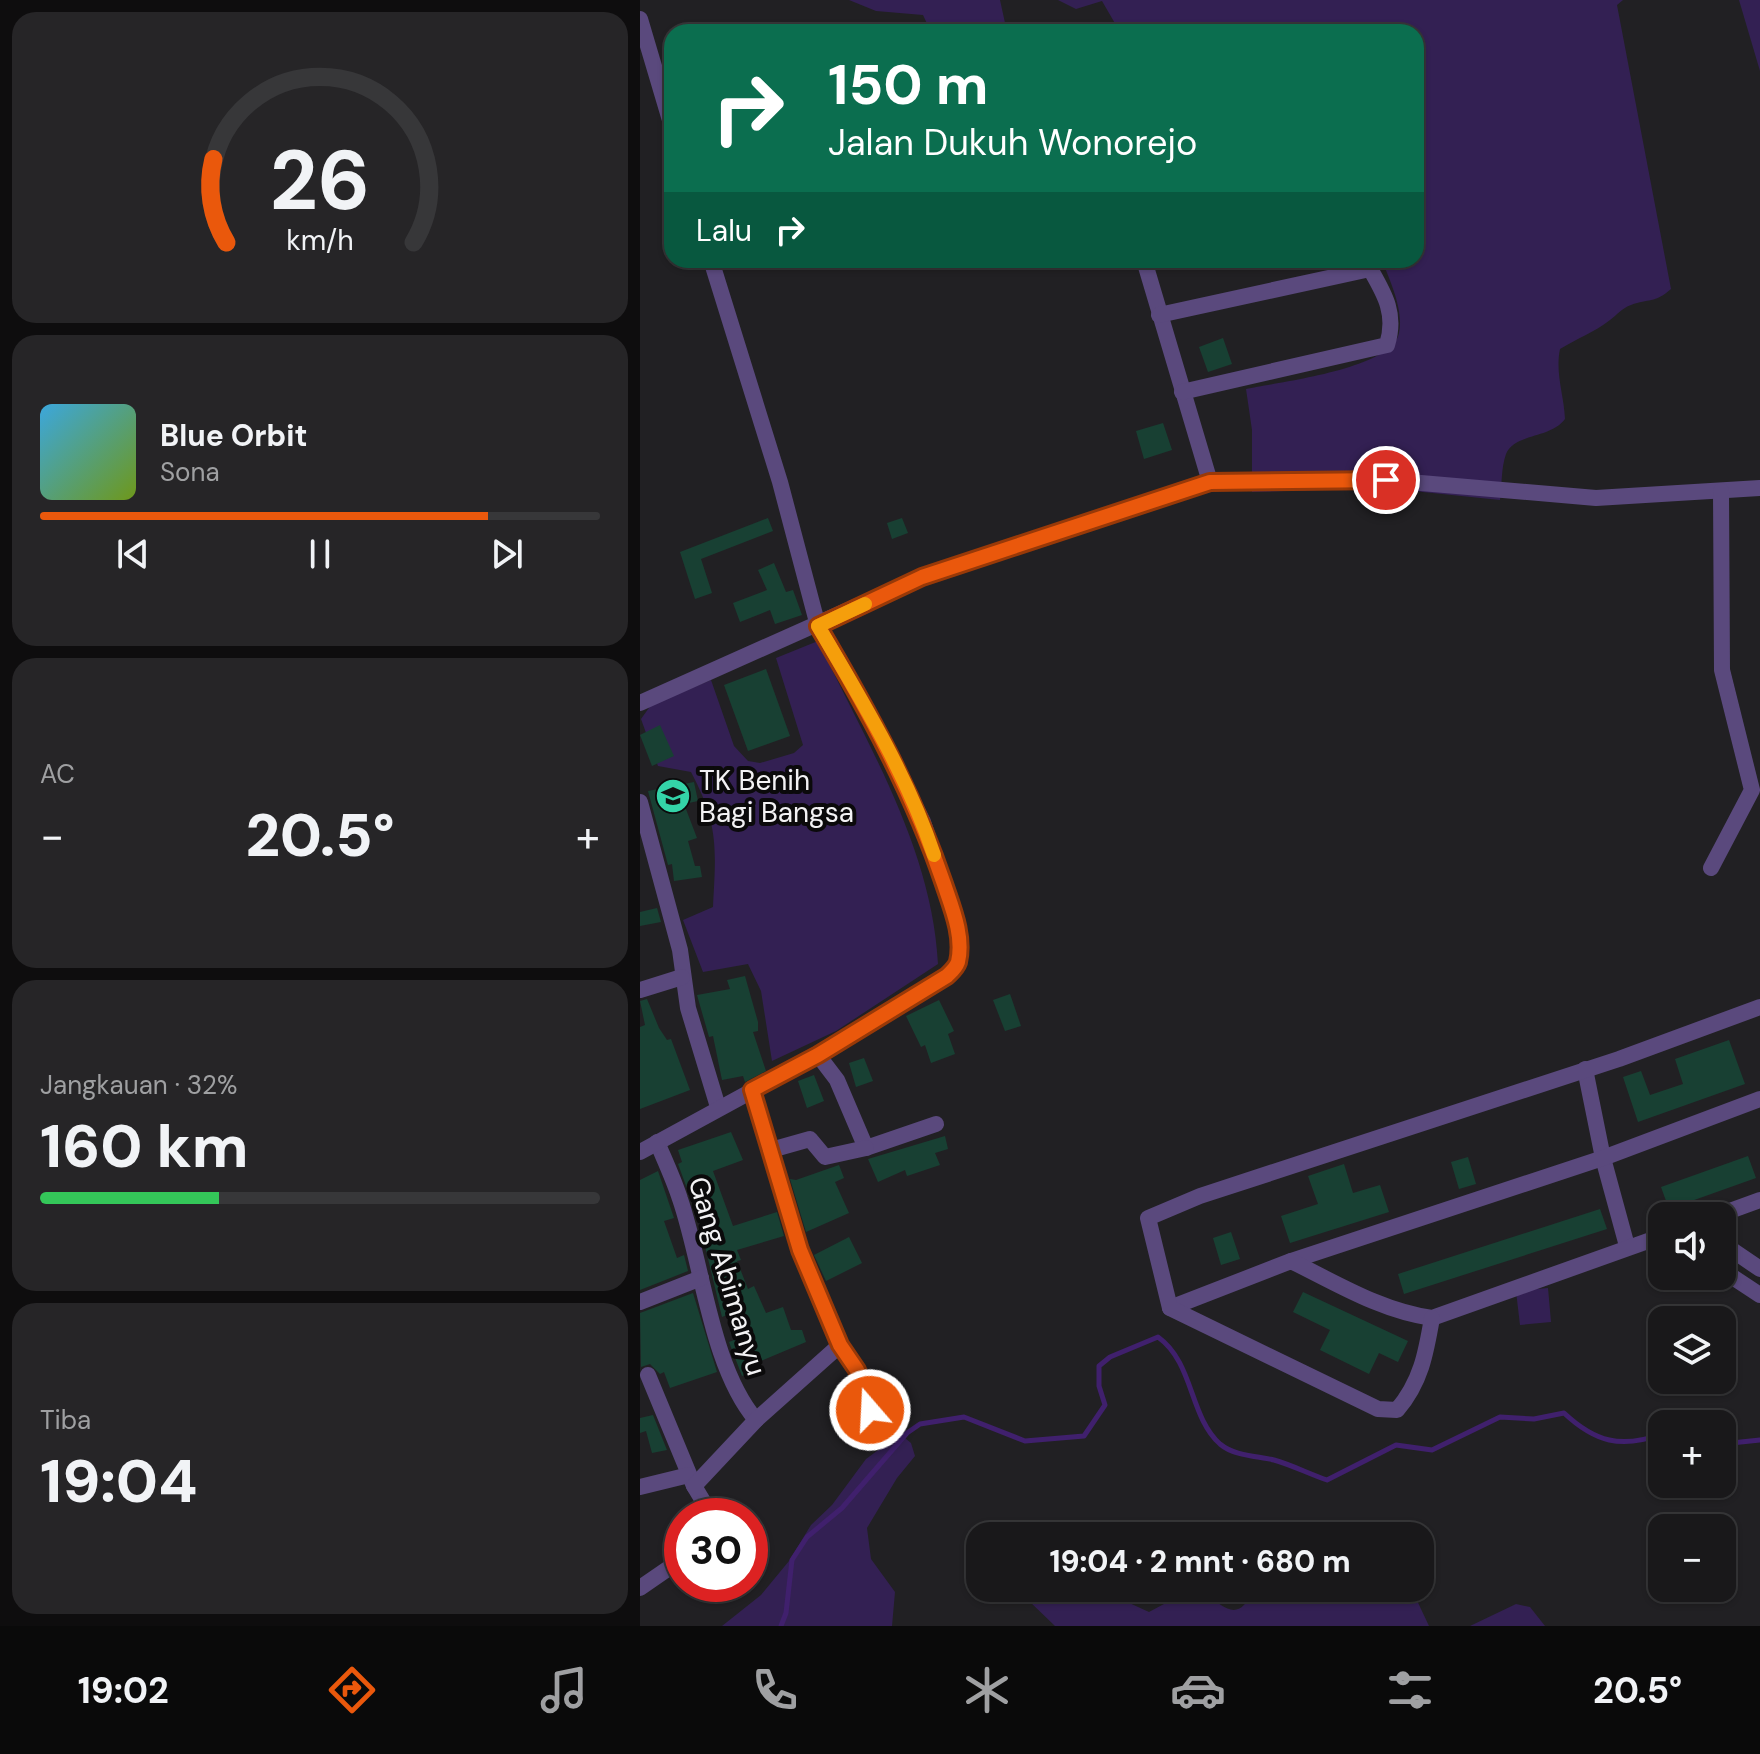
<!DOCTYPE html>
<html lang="id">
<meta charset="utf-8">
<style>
:root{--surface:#19181a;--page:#262527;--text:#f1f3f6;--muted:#9fa0a2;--line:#373739;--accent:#ea580c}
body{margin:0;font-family:"DM Sans",sans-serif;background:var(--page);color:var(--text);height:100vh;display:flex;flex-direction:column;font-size:30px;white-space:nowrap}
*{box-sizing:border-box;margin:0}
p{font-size:26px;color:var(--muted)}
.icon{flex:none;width:44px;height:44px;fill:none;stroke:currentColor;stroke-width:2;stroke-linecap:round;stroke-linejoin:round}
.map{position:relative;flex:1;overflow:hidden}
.panel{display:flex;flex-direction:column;gap:12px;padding:12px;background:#0e0d0e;width:640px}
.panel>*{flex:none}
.hud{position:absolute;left:24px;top:24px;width:760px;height:244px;border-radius:24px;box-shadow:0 2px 6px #0004,0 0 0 2px var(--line);background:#0b6e4f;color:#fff;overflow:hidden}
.tools{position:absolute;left:1008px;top:1202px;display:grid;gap:16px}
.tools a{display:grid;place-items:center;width:88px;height:88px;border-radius:16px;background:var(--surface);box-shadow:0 2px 6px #0004,0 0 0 2px var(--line);font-size:40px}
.speed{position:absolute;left:24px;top:1498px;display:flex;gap:16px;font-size:40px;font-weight:700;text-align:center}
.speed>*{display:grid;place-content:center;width:104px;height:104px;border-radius:50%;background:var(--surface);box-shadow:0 2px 6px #0004,0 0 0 2px var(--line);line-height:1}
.speed .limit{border:12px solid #d22;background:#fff;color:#111}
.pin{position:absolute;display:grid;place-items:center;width:68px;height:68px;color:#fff;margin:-34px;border:4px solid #fff;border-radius:50%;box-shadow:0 2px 8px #0007}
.me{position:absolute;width:88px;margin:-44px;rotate:341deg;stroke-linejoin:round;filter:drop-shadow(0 0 6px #0008)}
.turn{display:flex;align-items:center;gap:28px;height:168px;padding:0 32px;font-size:36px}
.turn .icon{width:104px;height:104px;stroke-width:2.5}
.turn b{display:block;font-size:56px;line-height:68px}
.then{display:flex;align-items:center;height:76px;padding:0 32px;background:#0003;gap:16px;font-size:30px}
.big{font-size:60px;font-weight:800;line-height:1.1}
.panel .card{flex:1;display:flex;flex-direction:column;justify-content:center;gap:12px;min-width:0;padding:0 28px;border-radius:24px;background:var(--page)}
.panel .dial{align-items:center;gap:0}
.dial svg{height:208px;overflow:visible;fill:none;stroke:var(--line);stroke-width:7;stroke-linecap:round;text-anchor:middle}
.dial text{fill:var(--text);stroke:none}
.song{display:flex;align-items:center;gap:24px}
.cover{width:96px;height:96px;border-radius:12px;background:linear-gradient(135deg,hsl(200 70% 55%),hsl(80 70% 35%))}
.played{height:8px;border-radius:4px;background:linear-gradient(90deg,var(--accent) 80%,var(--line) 80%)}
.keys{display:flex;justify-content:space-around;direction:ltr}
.heat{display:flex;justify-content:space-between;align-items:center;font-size:44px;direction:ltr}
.charge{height:12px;border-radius:6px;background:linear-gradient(90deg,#34c759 32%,var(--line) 0)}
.trip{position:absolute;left:326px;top:1522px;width:468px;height:80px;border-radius:24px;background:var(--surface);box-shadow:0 2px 6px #0004,0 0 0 2px var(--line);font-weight:800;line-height:80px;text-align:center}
.tab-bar{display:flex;height:128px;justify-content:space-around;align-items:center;background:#0a0a0a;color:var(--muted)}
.tab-bar .icon{width:56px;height:56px}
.tab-bar .on{color:var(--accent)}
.tab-bar b{font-size:36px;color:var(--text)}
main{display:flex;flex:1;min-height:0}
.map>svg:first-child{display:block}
</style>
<main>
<section class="panel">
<div class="card dial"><svg viewBox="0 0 100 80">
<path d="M14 69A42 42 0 1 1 86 69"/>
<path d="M14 69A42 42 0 0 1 9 37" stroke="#ea580c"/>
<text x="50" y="56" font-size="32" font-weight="700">26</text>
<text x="50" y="72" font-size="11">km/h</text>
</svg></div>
<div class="card">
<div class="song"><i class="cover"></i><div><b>Blue Orbit</b><p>Sona</p></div></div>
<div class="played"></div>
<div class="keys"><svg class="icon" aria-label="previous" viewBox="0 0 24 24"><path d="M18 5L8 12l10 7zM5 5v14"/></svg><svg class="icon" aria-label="pause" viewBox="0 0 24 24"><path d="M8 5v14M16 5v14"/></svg><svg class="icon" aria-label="next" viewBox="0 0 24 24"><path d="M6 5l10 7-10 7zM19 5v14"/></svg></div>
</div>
<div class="card"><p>AC</p>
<div class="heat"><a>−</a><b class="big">20.5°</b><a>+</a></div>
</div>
<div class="card"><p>Jangkauan · 32%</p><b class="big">160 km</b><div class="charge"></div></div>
<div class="card"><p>Tiba</p><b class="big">19:04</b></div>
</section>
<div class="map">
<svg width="1120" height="1626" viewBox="0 0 1120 1626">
<rect width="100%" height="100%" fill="#212023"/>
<g fill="#332053">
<polygon points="209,0 360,0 367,32 291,32 283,15 236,11"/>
<path d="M418 0H983L977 5 1031 289C1014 304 1009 298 991 305 982 308 977 315 970 320 955 332 936 339 920 349 915 373 924 395 925 419 910 439 875 433 866 454 861 468 862 485 860 500L744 488 612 492V430L606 389C639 382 752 369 759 333 764 310 750 281 742 260H776V32H480L462 1 436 9Z"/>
<polygon points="1099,0 1120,0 1120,71"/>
<path d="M178 641C227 744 292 848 298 964L196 1031 132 1061 121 991 108 964 63 972 43 920 73 907C76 849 79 825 51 772L18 766 1 719 11 705 71 680 94 746 108 761 120 763 154 753 163 745 136 658Z"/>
<polygon points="908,1288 911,1322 880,1325 876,1291"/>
<polygon points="260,1434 271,1443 275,1456 257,1478 227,1528 231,1559 255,1592 252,1626 82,1626 121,1595 149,1561 171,1525 192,1505 226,1459"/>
<path d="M388 1588H447L458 1595 485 1601 509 1612 537 1597 565 1592C588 1612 599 1621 615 1588H760L773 1592 789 1626H415L388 1600Z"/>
<polygon points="876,1604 890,1607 905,1626 830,1626"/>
</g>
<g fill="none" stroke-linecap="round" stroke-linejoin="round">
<g stroke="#40206d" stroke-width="5">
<polyline points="1082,1444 1120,1440"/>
<path d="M141 1626 146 1613 152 1560 167 1537 202 1508 267 1433 280 1424 324 1417 385 1441 444 1436 465 1405 459 1386V1366L470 1357 518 1337C554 1363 549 1416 580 1444 594 1456 617 1456 634 1460 652 1465 669 1474 687 1480L756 1445 792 1450 860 1417 894 1419 924 1413C955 1442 981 1449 1022 1434"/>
</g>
</g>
<g fill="#184033">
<polygon points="583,338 592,364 568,372 559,347"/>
<polygon points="523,423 532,450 504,459 496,431"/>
<polygon points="128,518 133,531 61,559 72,593 55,599 40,552"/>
<polygon points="262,518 268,533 252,539 247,523"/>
<polygon points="134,563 146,592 153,590 162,615 135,624 130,610 100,622 93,603 127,590 118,570"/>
<polygon points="126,669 150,736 108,751 84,685"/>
<polygon points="20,725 34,756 12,766 0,735"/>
<polygon points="54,782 58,801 44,804 57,838 48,841 55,866 60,866 62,877 34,881 32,864 28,865 8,791"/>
<polygon points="17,908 21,922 0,926 0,912"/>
<polygon points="105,976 118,1022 118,1031 113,1032 126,1071 105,1082 103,1076 82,1080 73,1036 69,1037 57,995 90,989 87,980"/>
<polygon points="370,994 381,1026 365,1031 353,1000"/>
<polygon points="7,999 19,1028 27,1040 31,1039 50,1090 0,1109 0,1027 5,1025 0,1001"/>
<polygon points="299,1000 314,1031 308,1034 315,1054 291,1063 285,1045 281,1047 266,1016"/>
<polygon points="1089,1040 1105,1084 998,1122 983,1077 1001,1071 1010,1095 1043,1084 1035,1059"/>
<polygon points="224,1058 233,1081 216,1087 209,1063"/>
<polygon points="174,1075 184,1101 167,1108 158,1081"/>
<polygon points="91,1132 103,1160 73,1171 93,1226 137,1212 144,1236 97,1250 101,1260 97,1261 108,1289 114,1286 126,1313 143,1307 151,1330 162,1330 166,1342 116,1363 119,1371 102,1376 89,1342 99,1338 87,1315 82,1317 59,1221 38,1164 42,1162 38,1150"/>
<polygon points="305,1136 308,1149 295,1153 300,1165 267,1176 265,1170 238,1182 228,1159"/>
<polygon points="1108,1156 1116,1178 1029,1209 1021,1187"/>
<polygon points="828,1157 836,1184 819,1189 811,1162"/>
<polygon points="704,1164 713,1193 740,1185 749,1212 650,1243 641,1216 678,1204 668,1176"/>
<polygon points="199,1165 204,1178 195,1182 209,1213 166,1232 150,1179 156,1180"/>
<polygon points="18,1171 34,1218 24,1221 37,1258 44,1255 48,1271 0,1290 0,1180"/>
<polygon points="960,1209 967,1229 764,1294 758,1274"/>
<polygon points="591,1232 600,1259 581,1265 573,1238"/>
<polygon points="209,1237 222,1263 186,1281 174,1255"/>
<polygon points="663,1292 768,1341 758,1362 739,1353 729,1374 680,1350 690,1330 653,1312"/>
<polygon points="53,1293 77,1372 30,1388 24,1372 20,1374 10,1364 1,1367 0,1313"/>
<polygon points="13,1415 27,1450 12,1453 6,1431 0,1433 0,1418"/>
</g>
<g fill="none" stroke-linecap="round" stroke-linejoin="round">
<g stroke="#5a497d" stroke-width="16">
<polyline points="0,19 32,127"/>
<polyline points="504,260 570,482"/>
<polyline points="519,315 730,269"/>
<path d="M542 392 747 345C758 310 741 289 725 260"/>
<polyline points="0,703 282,577 570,482 746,480 956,498 1120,488"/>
<polyline points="0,802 40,950 48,1008 78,1107"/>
<polyline points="1071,868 1112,790 1082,670 1081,491"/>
<polyline points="0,990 42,977"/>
<polyline points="178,1055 197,1080 226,1148 296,1124"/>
<polyline points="945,1069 963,1158 987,1246"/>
<polyline points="112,1090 160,1250 200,1345 217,1370 230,1410"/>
<path d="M17 1142C25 1161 34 1180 40 1199 63 1266 71 1367 116 1420"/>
<polyline points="131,1150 170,1139 185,1157 226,1148"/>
<polyline points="0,1152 178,1055 307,976 318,965 319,944 314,915 283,822 224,706 178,626 140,482 71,260"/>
<polyline points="1076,1216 1120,1200"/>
<polyline points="1082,1243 1120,1269"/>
<polyline points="651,1261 963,1158 1120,1099"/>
<polyline points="1082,1270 1120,1295"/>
<polyline points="0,1302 61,1278"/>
<path d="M530 1308 651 1261C696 1283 741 1311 792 1318L1022 1236"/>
<path d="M792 1318C786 1353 781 1382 757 1410L738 1409 530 1308 508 1218 560 1196 979 1059 1120 1007"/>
<polyline points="8,1375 54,1486"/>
<polyline points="0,1487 49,1475"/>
<polyline points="72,1516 54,1486 116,1420 200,1345"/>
<polyline points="0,1588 42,1559"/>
</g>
</g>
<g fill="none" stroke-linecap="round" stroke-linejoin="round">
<g stroke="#983908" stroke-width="20">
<path id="route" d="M230 1410 217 1370 200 1345 160 1250 112 1090 178 1055 307 976C311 972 316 968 318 962 324 936 312 908 304 884 273 792 227 709 178 626L282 577 570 482 746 480"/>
</g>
<use href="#route" stroke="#ea580c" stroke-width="14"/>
<path stroke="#f59e0b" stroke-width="14" d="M225 604 178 626C221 699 267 774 294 855"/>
</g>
<defs>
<g id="school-disc" transform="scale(1.8)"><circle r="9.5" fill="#34d4a8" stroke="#0b0a0b"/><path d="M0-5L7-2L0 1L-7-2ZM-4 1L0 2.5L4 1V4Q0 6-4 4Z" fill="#111"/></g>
</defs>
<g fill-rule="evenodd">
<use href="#school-disc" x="33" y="796"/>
</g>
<g text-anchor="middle" stroke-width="8" stroke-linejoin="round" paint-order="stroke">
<g font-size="28" fill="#f3f2f4" stroke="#0b0a0b" text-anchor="start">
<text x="59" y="790">TK Benih<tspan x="59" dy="32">Bagi Bangsa</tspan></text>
</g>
<g font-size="28" fill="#f3f2f4" stroke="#0b0a0b">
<text transform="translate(88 1276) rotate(73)" y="10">Gang Abimanyu</text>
</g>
</g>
</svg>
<div class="tools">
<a><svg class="icon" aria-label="sound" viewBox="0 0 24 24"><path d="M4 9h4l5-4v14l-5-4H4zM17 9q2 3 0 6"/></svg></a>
<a><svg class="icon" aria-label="layers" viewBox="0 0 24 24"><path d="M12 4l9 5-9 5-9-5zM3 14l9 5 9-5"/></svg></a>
<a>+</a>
<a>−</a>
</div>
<div class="speed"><div class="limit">30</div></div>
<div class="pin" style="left:746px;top:480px;background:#d93025"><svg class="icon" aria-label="arrive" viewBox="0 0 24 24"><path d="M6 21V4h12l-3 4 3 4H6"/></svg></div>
<svg class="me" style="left:230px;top:1410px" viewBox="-20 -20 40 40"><circle r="17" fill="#ea580c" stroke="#fff" stroke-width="3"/><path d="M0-11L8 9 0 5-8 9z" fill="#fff"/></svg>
<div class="trip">19:04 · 2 mnt · 680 m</div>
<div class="hud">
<div class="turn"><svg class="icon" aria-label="right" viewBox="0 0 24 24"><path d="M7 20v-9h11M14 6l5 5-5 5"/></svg><div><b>150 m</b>Jalan Dukuh Wonorejo</div></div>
<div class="then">Lalu<svg class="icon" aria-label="right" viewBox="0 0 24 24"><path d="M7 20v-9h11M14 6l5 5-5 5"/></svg></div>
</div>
</div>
</main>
<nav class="tab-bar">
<b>19:02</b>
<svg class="icon on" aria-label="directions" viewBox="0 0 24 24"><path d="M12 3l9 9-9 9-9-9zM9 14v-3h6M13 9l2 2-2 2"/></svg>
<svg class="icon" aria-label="music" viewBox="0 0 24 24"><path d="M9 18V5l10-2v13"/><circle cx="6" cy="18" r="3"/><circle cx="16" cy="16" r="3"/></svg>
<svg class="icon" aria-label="phone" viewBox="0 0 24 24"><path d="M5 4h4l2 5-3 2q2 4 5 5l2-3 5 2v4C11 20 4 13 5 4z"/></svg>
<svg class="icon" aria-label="climate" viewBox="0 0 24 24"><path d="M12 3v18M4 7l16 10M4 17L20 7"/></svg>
<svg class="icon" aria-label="car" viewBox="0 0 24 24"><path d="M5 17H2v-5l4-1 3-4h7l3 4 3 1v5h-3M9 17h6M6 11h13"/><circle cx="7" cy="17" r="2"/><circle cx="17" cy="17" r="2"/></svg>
<svg class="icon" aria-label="filters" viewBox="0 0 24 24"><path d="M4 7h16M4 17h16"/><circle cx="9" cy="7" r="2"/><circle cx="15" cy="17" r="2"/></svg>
<b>20.5°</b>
</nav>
